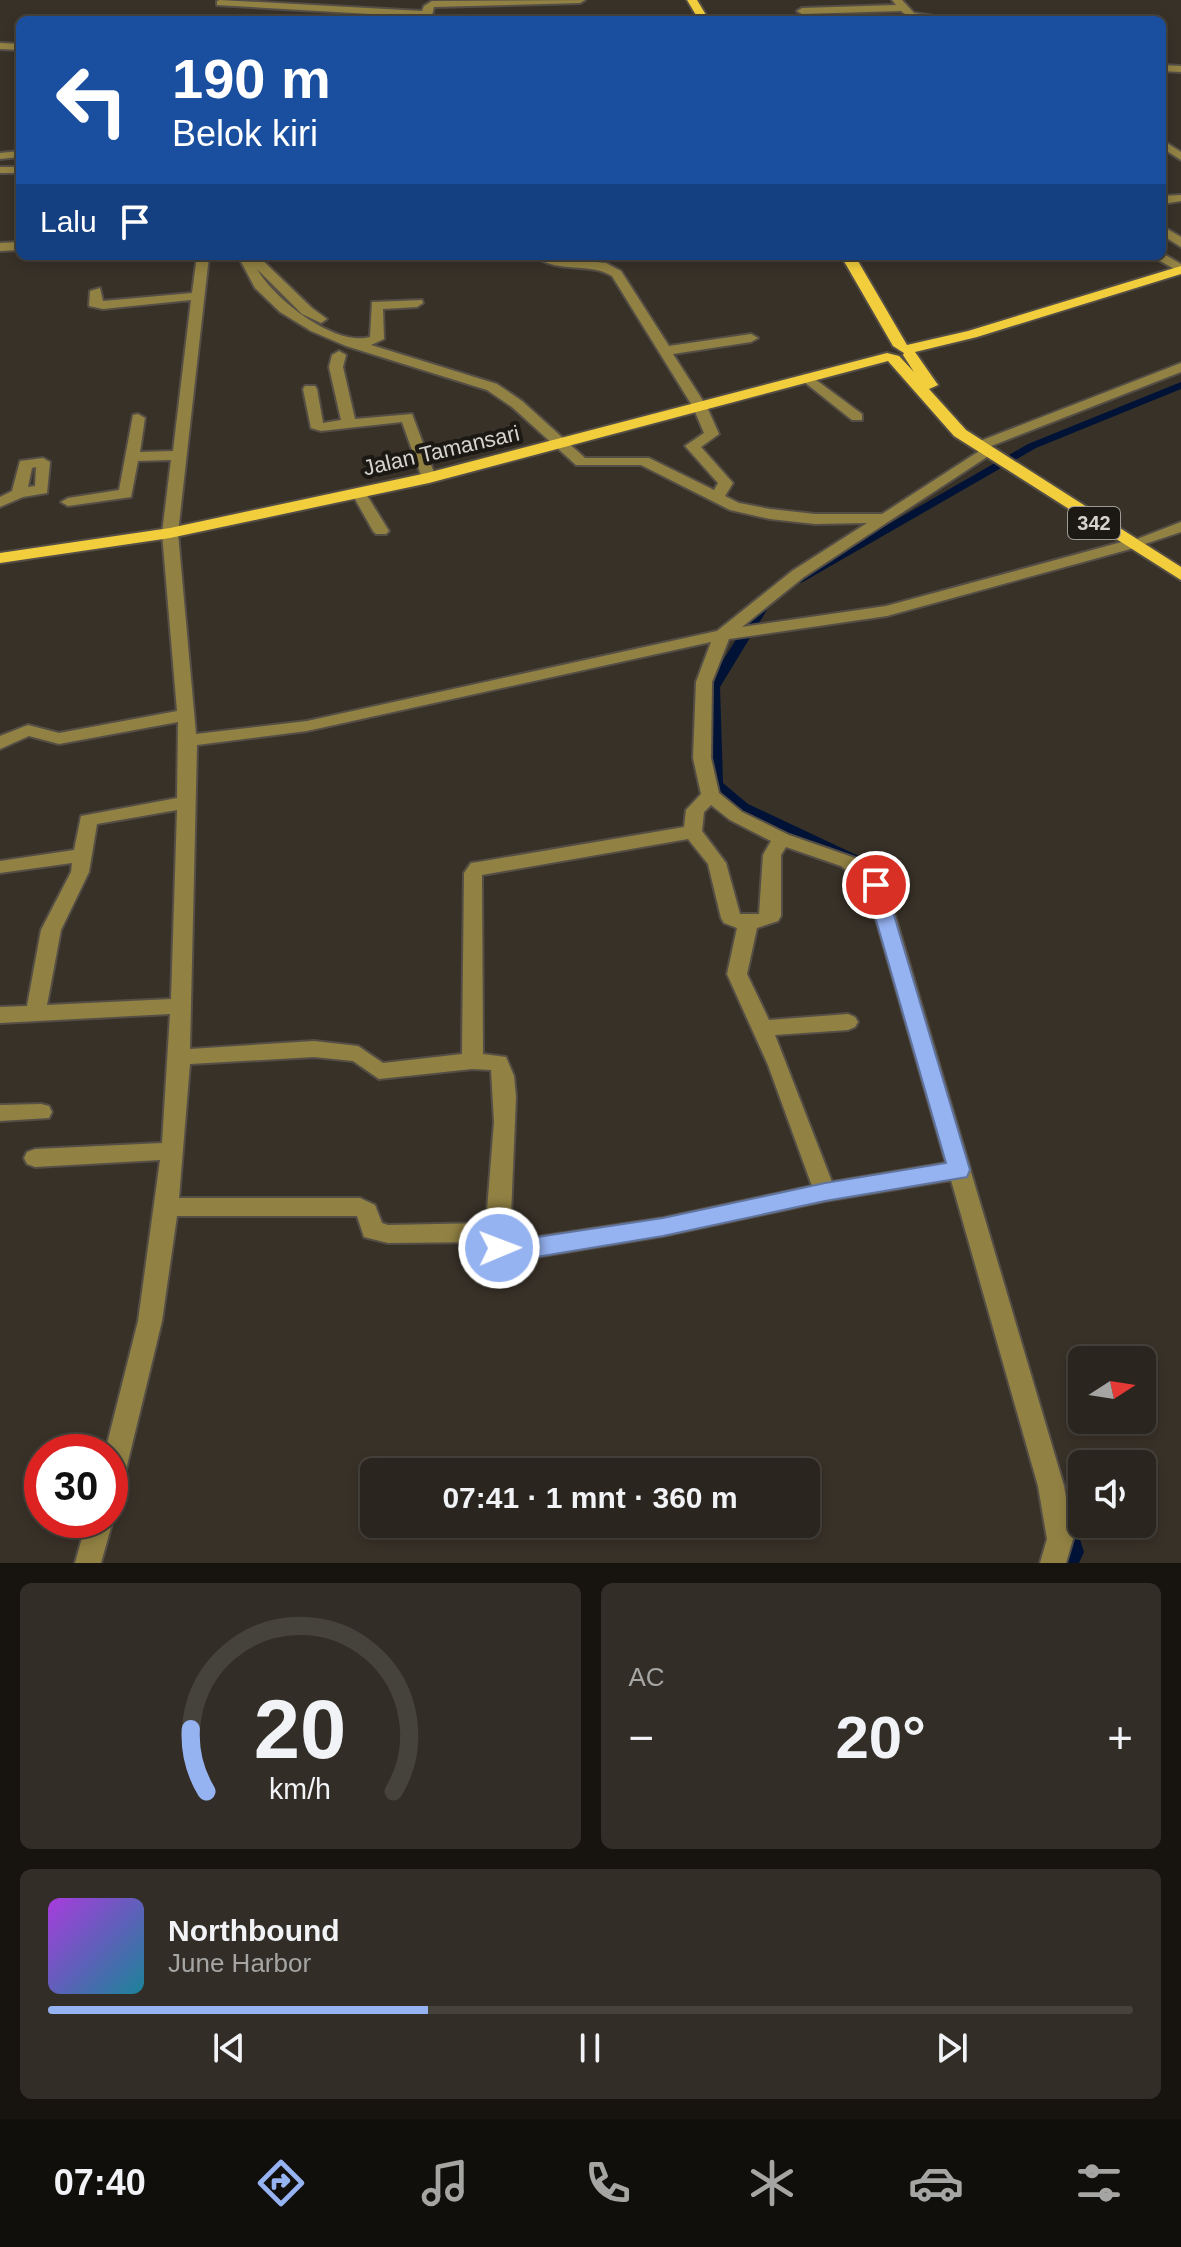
<!DOCTYPE html>
<html lang="id">
<meta charset="utf-8">
<style>
:root{--surface:#2a251e;--page:#322d27;--text:#f1f3f6;--muted:#a5a5a4;--line:#46423c;--accent:#95b2f1}
body{margin:0;font-family:Arial,sans-serif;background:var(--page);color:var(--text);height:100vh;display:flex;flex-direction:column;font-size:30px;white-space:nowrap}
*{box-sizing:border-box;margin:0}
p{font-size:26px;color:var(--muted)}
.icon{flex:none;width:44px;height:44px;fill:none;stroke:currentColor;stroke-width:2;stroke-linecap:round;stroke-linejoin:round}
.map{position:relative;height:1563px;overflow:hidden}
.side{display:flex;flex-direction:column;gap:20px;padding:20px;background:#171410;flex:1}
.side>*{flex:none}
.guide{position:absolute;left:16px;top:16px;width:1150px;height:244px;border-radius:12px;box-shadow:0 4px 12px #0003,0 0 0 2px var(--line);background:#1a4fa0;color:#fff;overflow:hidden}
.needle{width:52px;rotate:78deg}
.controls{position:absolute;left:1068px;top:1346px;display:grid;gap:16px}
.controls a{display:grid;place-items:center;width:88px;height:88px;border-radius:12px;background:var(--surface);box-shadow:0 4px 12px #0003,0 0 0 2px var(--line);font-size:40px}
.speed{position:absolute;left:24px;top:1434px;display:flex;gap:16px;font-size:40px;font-weight:700;text-align:center}
.speed>*{display:grid;place-content:center;width:104px;height:104px;border-radius:50%;background:var(--surface);box-shadow:0 4px 12px #0003,0 0 0 2px var(--line);line-height:1}
.speed .limit{border:12px solid #d22;background:#fff;color:#111}
.pin{position:absolute;display:grid;place-items:center;width:68px;height:68px;color:#fff;margin:-34px;border:4px solid #fff;border-radius:50%;box-shadow:0 2px 8px #0007}
.me{position:absolute;width:88px;margin:-44px;rotate:89deg;stroke-linejoin:round;filter:drop-shadow(0 0 6px #0008)}
.turn{display:flex;align-items:center;gap:28px;height:168px;padding:0 24px;font-size:36px}
.turn .icon{width:104px;height:104px;stroke-width:2.5}
.turn b{display:block;font-size:56px;line-height:68px}
.then{display:flex;align-items:center;height:76px;padding:0 24px;background:#0003;gap:16px;font-size:30px}
.big{font-size:60px;font-weight:600;line-height:1.1}
.side .tile{flex:1;display:flex;flex-direction:column;justify-content:center;gap:12px;min-width:0;padding:0 28px;border-radius:12px;background:var(--page)}
.side .dial{align-items:center;gap:0}
.dial svg{height:208px;overflow:visible;fill:none;stroke:var(--line);stroke-width:7;stroke-linecap:round;text-anchor:middle}
.dial text{fill:var(--text);stroke:none}
.song{display:flex;align-items:center;gap:24px}
.cover{width:96px;height:96px;border-radius:12px;background:linear-gradient(135deg,hsl(280 70% 55%),hsl(190 70% 35%))}
.played{height:8px;border-radius:4px;background:linear-gradient(90deg,var(--accent) 35%,var(--line) 35%)}
.keys{display:flex;justify-content:space-around;direction:ltr}
.heat{display:flex;justify-content:space-between;align-items:center;font-size:44px;direction:ltr}
.side .tiles{flex:1;display:grid;gap:20px;grid-template-columns:1fr 1fr}
.tile:last-child{grid-column:span 2}
.trip{position:absolute;left:360px;top:1458px;width:460px;height:80px;border-radius:12px;background:var(--surface);box-shadow:0 4px 12px #0003,0 0 0 2px var(--line);font-weight:600;line-height:80px;text-align:center}
.dock{display:flex;height:128px;justify-content:space-around;align-items:center;background:#110f0c;color:var(--muted)}
.dock .icon{width:56px;height:56px}
.dock .selected{color:var(--accent)}
.dock b{font-size:36px;color:var(--text)}
.map>svg:first-child{display:block}
</style>
<div class="map">
<svg width="1181" height="1563" viewBox="0 0 1181 1563">
<rect width="100%" height="100%" fill="#383128"/>
<g fill="none" stroke-linecap="round" stroke-linejoin="round">
<g fill="#001337" fill-rule="evenodd">
<polygon points="1181,382 1181,389 1036,448 801,583 793,583 791,580 1028,444"/>
<polygon points="767,596 773,600 720,687 723,783 748,804 882,867 891,894 889,898 879,898 870,874 738,810 709,784 706,687 761,600"/>
<polygon points="1066,1516 1073,1518 1084,1552 1079,1563 1059,1563 1064,1552 1056,1525 1059,1518"/>
</g>
<g stroke="#544e46" stroke-width="4">
<g id="minor">
<polygon points="220,0 422,11 424,6 432,1 585,0 580,3 434,7 431,20 421,20 421,17 217,5 217,1"/>
<polygon points="892,0 902,0 914,13 961,20 911,19 901,11 802,14 797,11 802,8 896,5"/>
<polygon points="0,43 20,44 20,50 0,49"/>
<polygon points="1162,65 1181,66 1181,72 1162,71"/>
<polygon points="1162,140 1181,152 1181,160 1162,148"/>
<polygon points="20,151 20,157 0,159 0,153"/>
<rect x="0" y="167" width="20" height="6"/>
<polygon points="1181,195 1181,201 1162,204 1162,196"/>
<polygon points="1162,226 1181,237 1181,247 1162,235"/>
<polygon points="20,242 20,250 0,251 0,243"/>
<polygon points="1162,253 1181,264 1181,273 1157,259 1155,256 1162,256"/>
<path d="M197 256H209L178 533 196 734 307 721 717 631 792 571 867 523 815 524 770 519 730 510 641 465H576L512 407 487 390 346 346 311 331 280 312 255 288 238 256H258L312 308 327 319 321 323 302 314 257 269C274 299 335 347 370 337L372 302 422 300 423 303 417 307 383 309 384 339 371 345 497 384 522 401 585 458H649L714 490 718 483 685 446 704 433 693 407 612 276C590 262 558 274 534 256L606 263 621 271 669 346 751 334 758 338 751 342 673 354 707 407 719 434 701 447 733 483 725 496 739 503 770 509 815 514H882L984 448 978 444 980 441 1181 363V372L986 448 992 452 990 455 804 577 742 627 886 606 1129 540 1134 542 1137 545 1134 548 887 616 729 639 712 682 711 758 719 793 742 812 789 835 855 858 886 885 1064 1486 1073 1539 1066 1563H1040L1047 1539 1038 1486 951 1180 825 1201 663 1236 524 1259 491 1255 487 1242 388 1243 364 1237 357 1216H177L162 1321 123 1482 119 1490 110 1494V1452H105L138 1321 160 1160 35 1167 27 1164 24 1158 27 1152 35 1149 162 1143 170 1014 0 1023V1007L27 1006 41 930 71 872 72 863 0 873V861L74 850 81 816 177 798 178 722 59 744 29 736 0 749V736L28 725 59 733 177 711 162 533 171 460 138 461 131 497 68 506 61 502 68 498 119 490 133 415 138 414 145 418 140 452 173 451 191 300 103 309 89 306 90 291 100 288 103 301 192 293ZM711 642 696 682 693 758 701 794 686 810 684 827 478 862 471 863 464 873 462 1054 383 1063 358 1046 314 1041 190 1049 197 745 307 731ZM711 805 730 820 771 841 763 855 759 914H740L726 863 702 831 704 812ZM177 810 171 999 47 1005 61 930 89 872 97 824ZM688 839 708 864 721 918 724 923 737 928 727 974 768 1065 812 1186 663 1218 524 1239H510L516 1097 514 1076 506 1057 483 1054 482 875ZM786 847 841 866 867 888 946 1163 832 1182 775 1035 848 1030 855 1027 858 1022 855 1017 848 1014 769 1020 747 974 757 928 778 921 781 916V855ZM314 1057 353 1061 379 1079 472 1069 491 1070 494 1122 486 1223 388 1225 382 1223 375 1205 360 1198H179L190 1064Z"/>
<polygon points="339,351 346,355 343,367 355,419 412,414 436,478 434,481 424,481 422,478 402,422 321,431 311,428 303,389 305,386 315,386 317,389 323,423 341,420 329,367 332,355"/>
<polygon points="808,374 862,414 862,420 852,420 803,381 803,375"/>
<path d="M43 458 50 462 47 493 23 497 0 507V497L12 491 20 461ZM36 467 35 486 28 487 32 468Z"/>
<polygon points="358,488 363,489 389,531 386,534 376,534 373,531 351,492"/>
<polygon points="1181,522 1181,532 1145,544 1137,539"/>
<polygon points="41,1104 49,1106 52,1112 49,1118 0,1121 0,1105"/>
<polygon points="110,1513 113,1520 101,1563 75,1563 87,1520 110,1520"/>
</g>
</g>
<g stroke="#544e46" stroke-width="4">
<g id="major">
<polygon points="687,0 697,0 709,20 699,20"/>
<polygon points="841,256 855,256 907,345 968,331 1181,266 1181,274 977,337 915,352 938,385 929,389 966,430 1181,567 1181,580 954,436 888,361 429,483 170,538 0,563 0,553 170,528 427,473 887,353 899,356 914,372 903,355 904,353 893,346"/>
</g>
</g>
<use href="#minor" fill="#918143" fill-rule="evenodd"/>
<use href="#major" fill="#f2ce3c" fill-rule="evenodd"/>
</g>
<polygon fill="#95b2f1" stroke="#61749d" stroke-width="2" points="876,879 885,885 970,1170 967,1177 825,1201 663,1236 524,1259 490,1255 487,1248 490,1241 524,1239 663,1218 825,1183 946,1163 866,885"/>
<g text-anchor="middle" stroke-width="8" stroke-linejoin="round" paint-order="stroke">
<rect fill="#1c1915" stroke="#9e9a95" stroke-width="2" x="1068" y="507" width="52" height="32" rx="6"/>
<g font-size="20" font-weight="bold" fill="#d6d2cc">
<text x="1094" y="530">342</text>
</g>
<g font-size="22" fill="#d6d2cc" stroke="#1c1915">
<text transform="translate(441 450) rotate(-13)" y="8">Jalan Tamansari</text>
</g>
</g>
</svg>
<div class="controls">
<a><svg class="needle" viewBox="-14 -14 28 28"><path d="M0-13l5 13h-10z" fill="#e53935"/><path d="M0 13l5-13h-10z" fill="#a5a5a4"/></svg></a>
<a><svg class="icon" aria-label="sound" viewBox="0 0 24 24"><path d="M4 9h4l5-4v14l-5-4H4zM17 9q2 3 0 6"/></svg></a>
</div>
<div class="speed"><div class="limit">30</div></div>
<div class="pin" style="left:876px;top:885px;background:#d93025"><svg class="icon" aria-label="arrive" viewBox="0 0 24 24"><path d="M6 21V4h12l-3 4 3 4H6"/></svg></div>
<svg class="me" style="left:499px;top:1248px" viewBox="-20 -20 40 40"><circle r="17" fill="#95b2f1" stroke="#fff" stroke-width="3"/><path d="M0-11L8 9 0 5-8 9z" fill="#fff"/></svg>
<div class="trip">07:41 · 1 mnt · 360 m</div>
<div class="guide">
<div class="turn"><svg class="icon" aria-label="left" viewBox="0 0 24 24"><path d="M17 20v-9H6M10 6l-5 5 5 5"/></svg><div><b>190 m</b>Belok kiri</div></div>
<div class="then">Lalu<svg class="icon" aria-label="arrive" viewBox="0 0 24 24"><path d="M6 21V4h12l-3 4 3 4H6"/></svg></div>
</div>
</div>
<section class="side">
<div class="tiles">
<div class="tile dial"><svg viewBox="0 0 100 80">
<path d="M14 69A42 42 0 1 1 86 69"/>
<path d="M14 69A42 42 0 0 1 8 45" stroke="#95b2f1"/>
<text x="50" y="56" font-size="32" font-weight="700">20</text>
<text x="50" y="72" font-size="11">km/h</text>
</svg></div>
<div class="tile"><p>AC</p>
<div class="heat"><a>−</a><b class="big">20°</b><a>+</a></div>
</div>
<div class="tile">
<div class="song"><i class="cover"></i><div><b>Northbound</b><p>June Harbor</p></div></div>
<div class="played"></div>
<div class="keys"><svg class="icon" aria-label="previous" viewBox="0 0 24 24"><path d="M18 5L8 12l10 7zM5 5v14"/></svg><svg class="icon" aria-label="pause" viewBox="0 0 24 24"><path d="M8 5v14M16 5v14"/></svg><svg class="icon" aria-label="next" viewBox="0 0 24 24"><path d="M6 5l10 7-10 7zM19 5v14"/></svg></div>
</div>
</div>
</section>
<nav class="dock">
<b>07:40</b>
<svg class="icon selected" aria-label="directions" viewBox="0 0 24 24"><path d="M12 3l9 9-9 9-9-9zM9 14v-3h6M13 9l2 2-2 2"/></svg>
<svg class="icon" aria-label="music" viewBox="0 0 24 24"><path d="M9 18V5l10-2v13"/><circle cx="6" cy="18" r="3"/><circle cx="16" cy="16" r="3"/></svg>
<svg class="icon" aria-label="phone" viewBox="0 0 24 24"><path d="M5 4h4l2 5-3 2q2 4 5 5l2-3 5 2v4C11 20 4 13 5 4z"/></svg>
<svg class="icon" aria-label="climate" viewBox="0 0 24 24"><path d="M12 3v18M4 7l16 10M4 17L20 7"/></svg>
<svg class="icon" aria-label="car" viewBox="0 0 24 24"><path d="M5 17H2v-5l4-1 3-4h7l3 4 3 1v5h-3M9 17h6M6 11h13"/><circle cx="7" cy="17" r="2"/><circle cx="17" cy="17" r="2"/></svg>
<svg class="icon" aria-label="filters" viewBox="0 0 24 24"><path d="M4 7h16M4 17h16"/><circle cx="9" cy="7" r="2"/><circle cx="15" cy="17" r="2"/></svg>
</nav>
